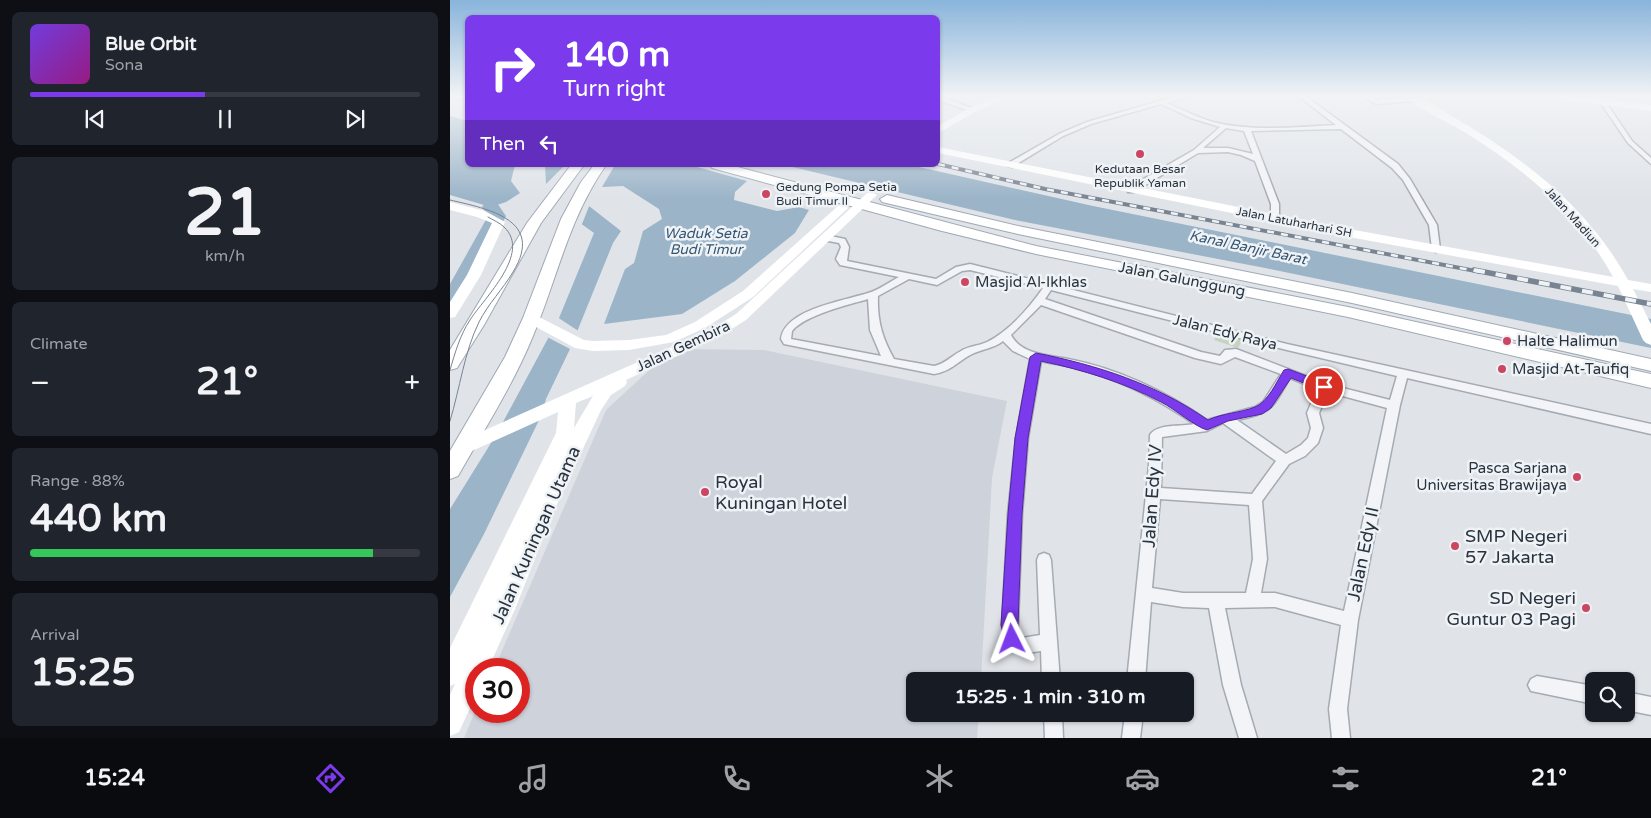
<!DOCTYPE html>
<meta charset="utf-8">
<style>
:root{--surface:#171b24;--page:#20242c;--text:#f1f3f6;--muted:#9ea1a6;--line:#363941;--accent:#7c3aed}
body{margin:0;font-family:"Varela Round",sans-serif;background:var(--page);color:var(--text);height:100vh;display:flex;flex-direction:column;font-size:19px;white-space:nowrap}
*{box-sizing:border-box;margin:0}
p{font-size:16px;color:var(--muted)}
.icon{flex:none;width:28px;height:28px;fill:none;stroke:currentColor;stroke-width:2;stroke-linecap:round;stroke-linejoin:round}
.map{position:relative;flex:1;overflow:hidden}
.drawer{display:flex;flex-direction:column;gap:12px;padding:12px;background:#0d0f14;width:450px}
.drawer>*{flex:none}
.hud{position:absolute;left:15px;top:15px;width:475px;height:152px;border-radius:8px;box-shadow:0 1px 4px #0004;background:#7c3aed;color:#fff;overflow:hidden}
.tools{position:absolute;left:1135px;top:672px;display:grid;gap:10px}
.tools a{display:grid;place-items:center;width:50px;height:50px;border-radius:8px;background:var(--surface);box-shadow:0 1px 4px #0004;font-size:25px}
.speed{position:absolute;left:15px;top:658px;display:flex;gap:10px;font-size:25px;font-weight:700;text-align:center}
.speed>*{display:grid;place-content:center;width:65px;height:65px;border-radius:50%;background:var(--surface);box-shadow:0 1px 4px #0004;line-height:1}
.speed .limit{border:8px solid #d22;background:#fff;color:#111}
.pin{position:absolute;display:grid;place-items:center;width:42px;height:42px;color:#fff;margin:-21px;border:2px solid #fff;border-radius:50%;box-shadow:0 1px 5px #0007}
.me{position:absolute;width:55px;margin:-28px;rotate:357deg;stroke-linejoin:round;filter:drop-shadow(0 0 4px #0008)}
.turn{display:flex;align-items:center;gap:18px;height:105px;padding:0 15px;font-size:22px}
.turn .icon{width:65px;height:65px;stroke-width:2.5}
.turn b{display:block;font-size:35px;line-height:42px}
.then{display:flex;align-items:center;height:48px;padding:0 15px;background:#0003;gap:10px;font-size:19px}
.big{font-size:38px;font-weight:700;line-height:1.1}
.drawer .widget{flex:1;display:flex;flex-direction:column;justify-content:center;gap:8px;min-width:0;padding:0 18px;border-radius:8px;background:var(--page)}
.drawer .dial{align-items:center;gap:0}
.dial b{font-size:65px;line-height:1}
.song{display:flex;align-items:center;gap:15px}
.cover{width:60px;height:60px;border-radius:8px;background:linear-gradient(135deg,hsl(260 70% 55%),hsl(310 70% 35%))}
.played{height:5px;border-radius:2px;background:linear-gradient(90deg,var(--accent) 45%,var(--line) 45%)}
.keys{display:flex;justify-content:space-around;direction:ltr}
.heat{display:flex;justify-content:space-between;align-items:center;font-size:28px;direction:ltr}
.charge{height:8px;border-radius:4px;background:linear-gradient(90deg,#34c759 88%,var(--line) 0)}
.trip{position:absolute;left:456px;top:672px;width:288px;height:50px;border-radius:8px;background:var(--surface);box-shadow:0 1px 4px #0004;font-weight:700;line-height:50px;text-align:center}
.tab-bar{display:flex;height:80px;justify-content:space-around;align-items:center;background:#090b0e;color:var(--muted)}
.tab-bar .icon{width:35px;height:35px}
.tab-bar .selected{color:var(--accent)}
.tab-bar b{font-size:22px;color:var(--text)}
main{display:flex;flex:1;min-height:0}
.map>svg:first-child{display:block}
</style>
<main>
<section class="drawer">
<div class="widget">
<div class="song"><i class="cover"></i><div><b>Blue Orbit</b><p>Sona</p></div></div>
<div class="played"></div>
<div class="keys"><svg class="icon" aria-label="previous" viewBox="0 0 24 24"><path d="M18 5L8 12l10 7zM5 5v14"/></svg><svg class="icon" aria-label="pause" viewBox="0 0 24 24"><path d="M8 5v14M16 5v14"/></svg><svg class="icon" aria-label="next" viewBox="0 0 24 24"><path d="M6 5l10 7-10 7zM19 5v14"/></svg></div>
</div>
<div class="widget dial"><b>21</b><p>km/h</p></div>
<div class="widget"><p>Climate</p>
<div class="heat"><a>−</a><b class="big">21°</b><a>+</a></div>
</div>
<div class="widget"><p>Range · 88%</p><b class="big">440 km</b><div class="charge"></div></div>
<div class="widget"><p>Arrival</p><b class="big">15:25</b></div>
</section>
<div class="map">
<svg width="1201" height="738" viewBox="0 0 1201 738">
<rect width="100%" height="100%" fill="#e0e4e9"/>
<polygon fill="#ced3db" points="235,349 314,350 557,401 542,478 531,681 465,681 465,714 529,714 527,738 14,738 26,709 26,711 69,711 69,669 44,669 156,410 208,362"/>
<polygon fill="#c7d2c1" points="768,332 793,339 788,348 764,340"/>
<g fill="#9bb4c8">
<polygon points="0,116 17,121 18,165 65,165 61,181 70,193 56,202 41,207 0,195"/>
<polygon points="95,165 121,165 130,199 171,231 163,243 120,349 96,399 92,414 34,534 0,597 0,509 46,435 109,318 144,233 112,210 96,184"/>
<polygon points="165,165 240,165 297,181 285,192 284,200 327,211 349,207 359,210 345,233 285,281 232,314 154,324 175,269 184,263 193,231 212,219 209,209 173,186 152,187"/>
<polygon points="334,165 460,165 643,206 1201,319 1201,348 815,268 565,220"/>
</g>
<g fill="#e0e4e9">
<polygon points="115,165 124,165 124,174 132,197 140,204 132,224 129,225 110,211 94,186"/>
<polygon points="107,317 130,332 122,350 97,337"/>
</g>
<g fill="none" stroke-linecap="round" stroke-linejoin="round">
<polygon fill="#9bb4c8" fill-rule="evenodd" points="41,202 47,203 56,216 11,304 8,309 0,311 0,284 38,216 32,207 35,203"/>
<g stroke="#a5abb3" stroke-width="3">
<g id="street">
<path d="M730 95H740L717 103C732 110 747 117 763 122 803 132 846 127 886 125L847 95H854L948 164 960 179 987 225 990 249 986 252 982 249 979 225 953 180 942 168 891 129 801 131 829 204V219L825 222 821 219V204L805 161 791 155 778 152 748 153 684 192H678V188L744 150 770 127 741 118 711 104 641 124 613 136 562 167 555 165 609 134 637 122ZM776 128 794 131 803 154 778 148H753Z"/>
<polygon points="911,95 919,95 927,100 964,97 967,99 964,101 926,104"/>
<polygon points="488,96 524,109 525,110 520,111 488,100"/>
<polygon points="1151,101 1155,101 1182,141 1201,158 1201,164 1178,143 1150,102"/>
<path d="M376 235 395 239 399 247 397 261 486 279 506 267 520 264 837 344 1201 424V434L957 378 950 405 908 620 897 709 900 738H882L879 709 891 625 825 607 775 608 791 685 807 738H789L773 685 759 608 733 607 701 602 695 681H677L699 465 700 435C707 423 732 427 744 424 709 399 670 380 629 369 616 365 603 364 591 361L578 438 572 514 568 625 569 635 572 638 590 635 587 560 589 555 594 553 599 555 601 560 610 681H592L591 651C565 655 554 655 552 625L558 514 566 438 580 359 563 351 553 341C543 349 531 349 520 355 506 363 501 371 484 374L334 344 331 339C335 309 394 301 418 293 429 290 439 282 449 277L390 265 386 259 391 247 389 243 373 240V236ZM520 270 593 288C579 308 559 331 537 342 528 346 519 346 511 351 501 356 495 364 484 366L444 359C432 338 427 320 428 296L459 279 487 285 512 271ZM601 290 837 350 947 376 940 400 877 384 786 349 775 350 770 356 751 352 595 299ZM418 299 420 330 431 356 341 339 342 331C355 315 398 305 418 299ZM591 305 745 358 771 364 785 357 831 374 813 402 805 407 757 420C716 392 671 370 623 360 602 355 572 356 561 335ZM840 378 867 389 857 413 861 428 858 438 851 445 836 454 787 420C824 412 821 409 840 378ZM878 392 937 408 894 611 825 593H811L817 559 812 501 839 464 855 456 868 443 873 428 869 413ZM773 423 826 461 802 494 711 488 712 437 757 431ZM710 499 799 505 803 559 796 593H733L702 588Z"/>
<polygon points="1087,676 1144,686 1144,704 1081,691 1078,685 1081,679"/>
<polygon points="1176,692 1201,697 1201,715 1176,710"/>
<polygon points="594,714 612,714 613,738 595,738"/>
<polygon points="675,714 693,714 690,738 672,738"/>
</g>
</g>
<g stroke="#9fa9b4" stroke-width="2">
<g id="primary">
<polygon points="0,95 18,95 18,101 1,97"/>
<polygon points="121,165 134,165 91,223 34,325 7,368 0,370 0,350 77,223"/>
<path d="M144 165H156C118 220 108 276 83 336 63 385 34 430 8 476L0 479V451L55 357 73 318 111 219 131 182Z"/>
<polygon points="260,165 280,165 586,246 898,307 1201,374 1201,388 898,317 586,254 492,231 262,168"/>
<polygon points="437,195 568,226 902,293 1201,359 1201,371 902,303 568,234 432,202 430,199"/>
</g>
</g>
<use href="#street" fill="#f2f4f7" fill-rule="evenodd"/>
<g fill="#fff" fill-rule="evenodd">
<polygon points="553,95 565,95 525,112 488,133 488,126 519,108"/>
<path d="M954 95C972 95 989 109 1005 118 1075 159 1138 207 1178 280L1201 284V292L1183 289 1201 324V345L1196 343 1193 340 1168 286 899 237 488 153V147L899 229 1163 277C1129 214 1075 170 1016 133 998 122 968 109 954 95Z"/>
<polygon points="1091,95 1118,95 1201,105 1201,111 1095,98"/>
<path d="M421 192 427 195 425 197 296 320 272 335 176 380 177 382 175 386 161 395 151 410 103 513 65 609 38 669H26V695L9 732 0 736V695L5 684 0 686V648L106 433 108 412 13 455 6 453 4 448 6 443 262 329 286 314 417 193ZM143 396 124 428 126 403Z"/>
<polygon points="0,202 35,211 55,222 31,275 5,317 0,318 0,302 17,275 42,223 27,217 0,210"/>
<polygon points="392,204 396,206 398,208 396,210 303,297 255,328 224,342 179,350 143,351 125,348 77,322 75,319 77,316 87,316 134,340 143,341 179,340 216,335 245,322 293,291 388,206"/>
</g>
<use href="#primary" fill="#fff" fill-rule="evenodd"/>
<g stroke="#798492" stroke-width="1">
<path d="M0 200C39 209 95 220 63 272 53 289 38 304 29 322 14 353 10 388 0 421"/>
<path d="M0 370C5 353 10 335 20 320 34 298 82 253 54 227 50 223 43 220 38 217"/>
</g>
<g stroke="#798492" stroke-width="4">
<polyline id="rail-far1" points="488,164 595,189 1031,272"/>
</g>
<g stroke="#798492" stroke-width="5.5">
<polyline id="rail" points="1024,270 1201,304"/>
</g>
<use href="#rail-far1" stroke="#eff3f6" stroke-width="2.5" stroke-dasharray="7" stroke-linecap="butt"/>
<use href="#rail" stroke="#eff3f6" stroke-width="4" stroke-dasharray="11" stroke-linecap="butt"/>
</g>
<linearGradient id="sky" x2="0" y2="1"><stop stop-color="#89b4db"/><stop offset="0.48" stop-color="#f1f3f5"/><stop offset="1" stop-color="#f1f3f5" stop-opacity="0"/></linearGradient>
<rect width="1201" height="199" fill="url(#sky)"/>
<path fill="#7c3aed" stroke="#51269a" d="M586 353C647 365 706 384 758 420 773 413 790 413 805 407 818 402 827 381 834 370L838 369 878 384 879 387 874 391 841 378 821 408 812 414 778 421 757 430C744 426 725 409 711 402 673 382 633 370 591 361L578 438 572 514 568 625 570 639 567 645 562 647 556 645 551 625 558 514 565 438 580 357Z"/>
<g fill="#cc4664" stroke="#eff3f6" stroke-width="2">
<circle cx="690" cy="154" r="5"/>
<circle cx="316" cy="194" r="5"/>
<circle cx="515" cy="282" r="5"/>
<circle cx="1057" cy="341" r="5"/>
<circle cx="1052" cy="369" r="5"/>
<circle cx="1127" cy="477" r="5"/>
<circle cx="255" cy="492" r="5"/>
<circle cx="1005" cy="546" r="5"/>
<circle cx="1136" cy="608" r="5"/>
</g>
<g text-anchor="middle" stroke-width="5" stroke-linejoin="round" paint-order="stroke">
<g font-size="12" fill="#293340" stroke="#eff3f6">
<text x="690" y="173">Kedutaan Besar<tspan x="690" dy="14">Republik Yaman</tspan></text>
<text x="326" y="191" text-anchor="start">Gedung Pompa Setia<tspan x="326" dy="14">Budi Timur II</tspan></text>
</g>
<g font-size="12" fill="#293340" stroke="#eff3f6">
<text transform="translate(1123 217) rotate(48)" y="4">Jalan Madiun</text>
<text transform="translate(844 222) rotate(11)" y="4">Jalan Latuharhari SH</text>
</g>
<g font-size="14" font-style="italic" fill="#335473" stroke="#eff3f6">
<text x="256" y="238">Waduk Setia<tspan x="256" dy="16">Budi Timur</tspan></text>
<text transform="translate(798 247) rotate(12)" y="5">Kanal Banjir Barat</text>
</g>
<g font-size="15" fill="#293340" stroke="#eff3f6">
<text transform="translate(732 279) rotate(11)" y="5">Jalan Galunggung</text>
<text transform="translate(775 332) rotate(14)" y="5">Jalan Edy Raya</text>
<text transform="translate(233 346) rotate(-25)" y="5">Jalan Gembira</text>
</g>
<g font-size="15" fill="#293340" stroke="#eff3f6" text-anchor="start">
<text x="525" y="287">Masjid Al-Ikhlas</text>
<text x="1067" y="346">Halte Halimun</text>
<text x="1062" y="374">Masjid At-Taufiq</text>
<text x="1117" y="473" text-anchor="end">Pasca Sarjana<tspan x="1117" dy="17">Universitas Brawijaya</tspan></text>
</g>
<g font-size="18" fill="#293340" stroke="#eff3f6" text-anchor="start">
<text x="265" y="488">Royal<tspan x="265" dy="21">Kuningan Hotel</tspan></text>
<text x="1015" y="542">SMP Negeri<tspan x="1015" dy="21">57 Jakarta</tspan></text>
<text x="1126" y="604" text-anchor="end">SD Negeri<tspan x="1126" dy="21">Guntur 03 Pagi</tspan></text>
</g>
<g font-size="18" fill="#293340" stroke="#eff3f6">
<text transform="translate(702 496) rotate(-86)" y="6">Jalan Edy IV</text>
<text transform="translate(86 535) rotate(-66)" y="6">Jalan Kuningan Utama</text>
<text transform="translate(913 554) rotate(-78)" y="6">Jalan Edy II</text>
</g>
</g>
</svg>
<div class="tools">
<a><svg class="icon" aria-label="search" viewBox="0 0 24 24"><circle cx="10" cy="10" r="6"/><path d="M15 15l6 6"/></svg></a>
</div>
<div class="speed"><div class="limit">30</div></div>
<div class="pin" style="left:874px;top:387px;background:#d93025"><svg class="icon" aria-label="arrive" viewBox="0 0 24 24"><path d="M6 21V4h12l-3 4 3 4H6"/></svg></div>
<svg class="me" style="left:562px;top:639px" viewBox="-20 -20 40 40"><path d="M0-17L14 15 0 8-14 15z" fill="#7c3aed" stroke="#fff" stroke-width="4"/></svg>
<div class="trip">15:25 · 1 min · 310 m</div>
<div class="hud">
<div class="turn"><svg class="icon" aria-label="right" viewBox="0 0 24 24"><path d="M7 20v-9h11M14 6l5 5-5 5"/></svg><div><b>140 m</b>Turn right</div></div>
<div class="then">Then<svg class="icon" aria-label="left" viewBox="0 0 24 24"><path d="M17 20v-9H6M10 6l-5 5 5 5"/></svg></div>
</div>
</div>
</main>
<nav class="tab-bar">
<b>15:24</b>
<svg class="icon selected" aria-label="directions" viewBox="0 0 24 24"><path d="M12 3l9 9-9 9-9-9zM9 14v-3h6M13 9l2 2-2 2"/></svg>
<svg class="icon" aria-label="music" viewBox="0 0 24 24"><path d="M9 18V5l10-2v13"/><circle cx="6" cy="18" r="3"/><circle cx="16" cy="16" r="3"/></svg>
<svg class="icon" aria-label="phone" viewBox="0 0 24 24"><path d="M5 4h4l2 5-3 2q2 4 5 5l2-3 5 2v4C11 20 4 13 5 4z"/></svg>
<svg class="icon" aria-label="climate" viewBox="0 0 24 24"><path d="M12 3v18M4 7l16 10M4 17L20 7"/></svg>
<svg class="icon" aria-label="car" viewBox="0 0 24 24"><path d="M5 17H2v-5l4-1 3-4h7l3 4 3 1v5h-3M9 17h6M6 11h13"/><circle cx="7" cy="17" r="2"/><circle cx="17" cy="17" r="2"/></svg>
<svg class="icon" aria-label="filters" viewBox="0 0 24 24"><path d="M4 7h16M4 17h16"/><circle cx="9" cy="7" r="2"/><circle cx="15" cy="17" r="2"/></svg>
<b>21°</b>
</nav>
